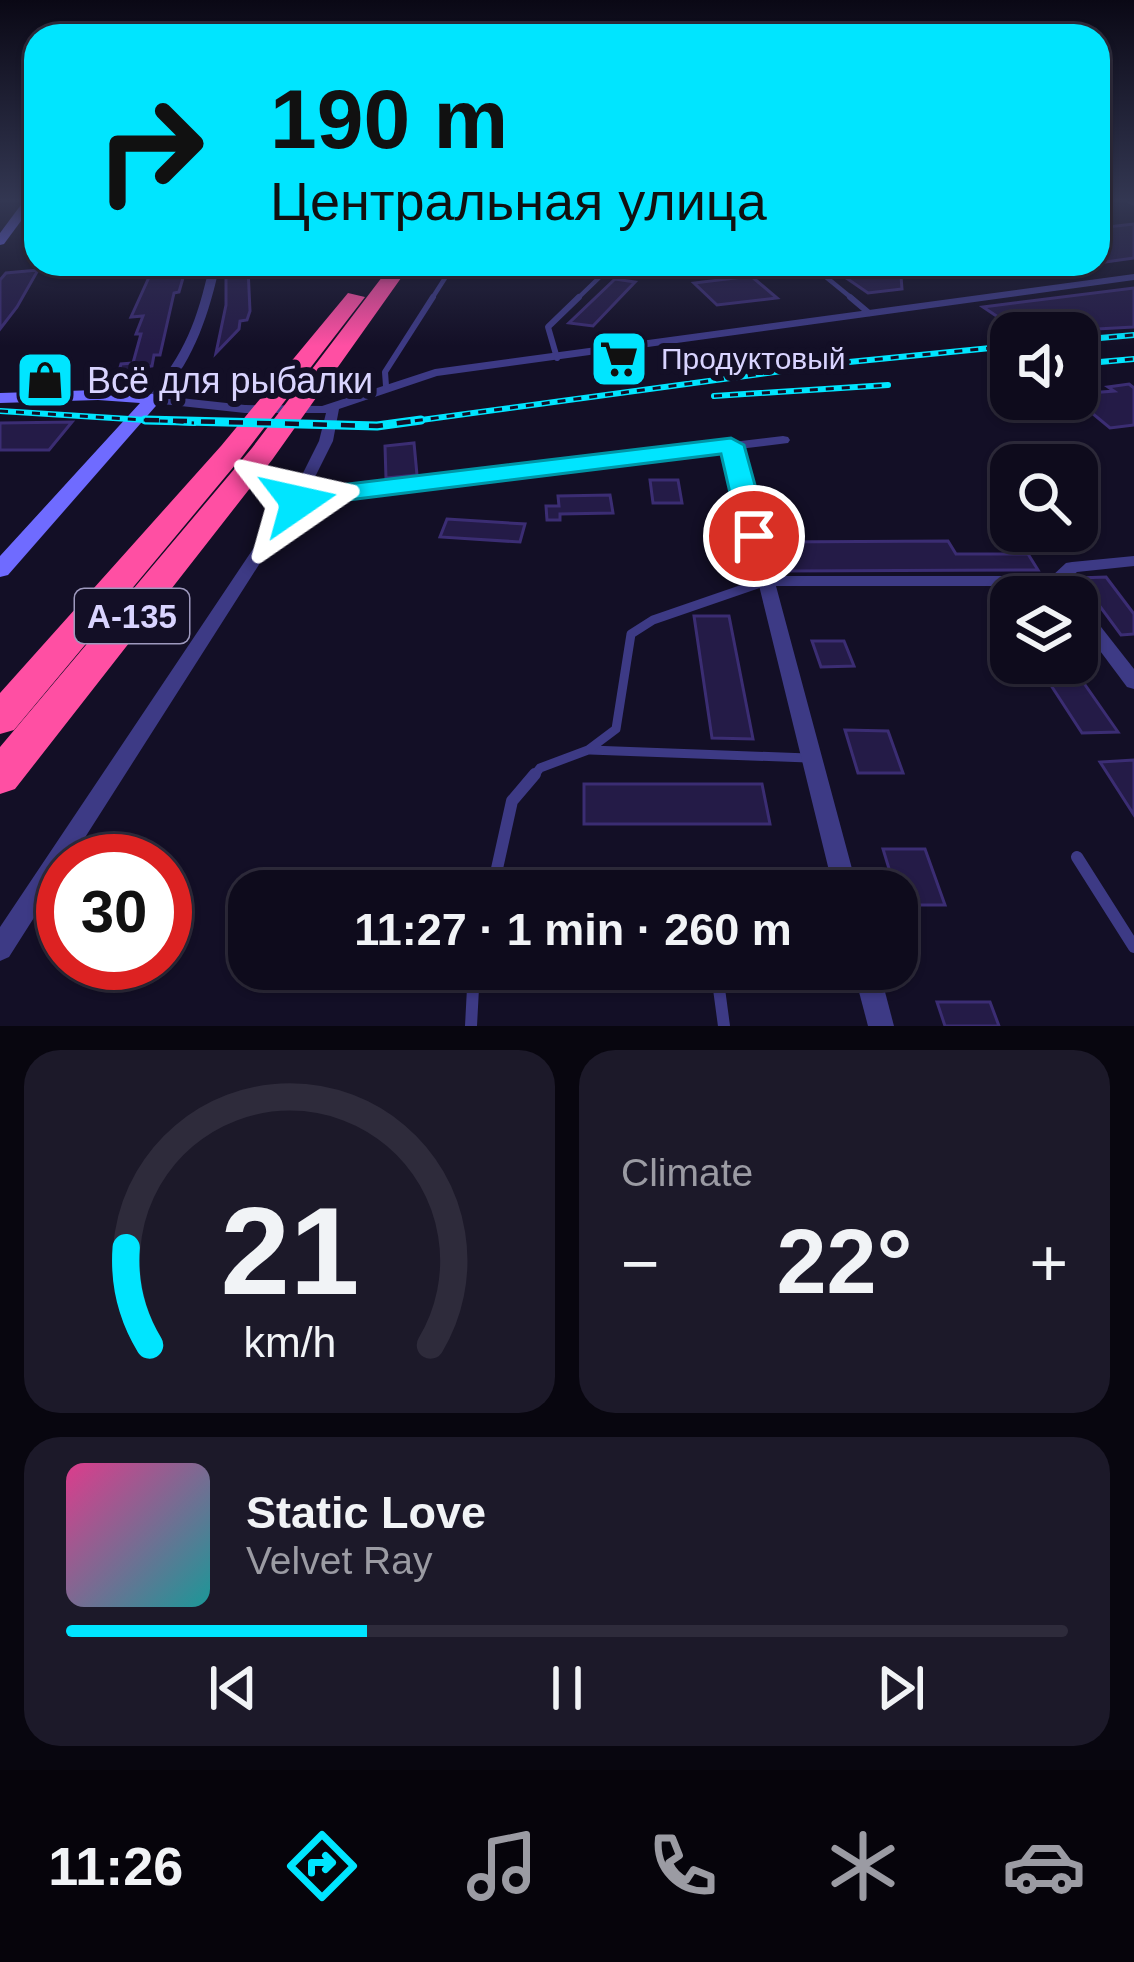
<!DOCTYPE html>
<meta charset="utf-8">
<style>
:root{--surface:#0e0b1c;--page:#1c1929;--text:#f1f3f6;--muted:#9b9ba3;--line:#2e2b3b;--accent:#00e5ff}
body{margin:0;font-family:Arial,sans-serif;background:var(--page);color:var(--text);height:100vh;display:flex;flex-direction:column;font-size:45px;white-space:nowrap}
*{box-sizing:border-box;margin:0}
p{font-size:39px;color:var(--muted)}
.icon{flex:none;width:66px;height:66px;fill:none;stroke:currentColor;stroke-width:2;stroke-linecap:round;stroke-linejoin:round}
.map{position:relative;height:1026px;overflow:hidden}
.sheet{display:flex;flex-direction:column;gap:24px;padding:24px;background:#08060f;flex:1}
.sheet>*{flex:none}
.top-card{position:absolute;left:24px;top:24px;width:1086px;height:252px;border-radius:36px;box-shadow:0 3px 9px #0004,0 0 0 3px var(--line);background:#00e5ff;color:#111;overflow:hidden}
.buttons{position:absolute;left:990px;top:312px;display:grid;gap:24px}
.buttons a{display:grid;place-items:center;width:108px;height:108px;border-radius:24px;background:var(--surface);box-shadow:0 3px 9px #0004,0 0 0 3px var(--line);font-size:60px}
.speed{position:absolute;left:36px;top:834px;display:flex;gap:24px;font-size:60px;font-weight:700;text-align:center}
.speed>*{display:grid;place-content:center;width:156px;height:156px;border-radius:50%;background:var(--surface);box-shadow:0 3px 9px #0004,0 0 0 3px var(--line);line-height:1}
.speed .limit{border:18px solid #d22;background:#fff;color:#111}
.pin{position:absolute;display:grid;place-items:center;width:102px;height:102px;color:#fff;margin:-51px;border:6px solid #fff;border-radius:50%;box-shadow:0 3px 12px #0007}
.me{position:absolute;width:132px;margin:-66px;rotate:79deg;stroke-linejoin:round;filter:drop-shadow(0 0 9px #0008)}
.turn{display:flex;align-items:center;gap:42px;height:252px;padding:0 48px;font-size:54px}
.turn .icon{width:156px;height:156px;stroke-width:2.5}
.turn b{display:block;font-size:84px;line-height:102px}
.big{font-size:90px;font-weight:600;line-height:1.1}
.sheet .card{flex:1;display:flex;flex-direction:column;justify-content:center;gap:18px;min-width:0;padding:0 42px;border-radius:36px;background:var(--page)}
.sheet .dial{align-items:center;gap:0}
.dial svg{height:312px;overflow:visible;fill:none;stroke:var(--line);stroke-width:7;stroke-linecap:round;text-anchor:middle}
.dial text{fill:var(--text);stroke:none}
.song{display:flex;align-items:center;gap:36px}
.cover{width:144px;height:144px;border-radius:18px;background:linear-gradient(135deg,hsl(330 70% 55%),hsl(180 70% 35%))}
.played{height:12px;border-radius:6px;background:linear-gradient(90deg,var(--accent) 30%,var(--line) 30%)}
.keys{display:flex;justify-content:space-around;direction:ltr}
.heat{display:flex;justify-content:space-between;align-items:center;font-size:66px;direction:ltr}
.sheet .tiles{flex:1;display:grid;gap:24px;grid-template-columns:1fr 1fr}
.card:last-child{grid-column:span 2}
.trip{position:absolute;left:228px;top:870px;width:690px;height:120px;border-radius:36px;background:var(--surface);box-shadow:0 3px 9px #0004,0 0 0 3px var(--line);font-weight:600;line-height:120px;text-align:center}
.dock{display:flex;height:192px;justify-content:space-around;align-items:center;background:#06040b;color:var(--muted)}
.dock .icon{width:84px;height:84px}
.dock .current{color:var(--accent)}
.dock b{font-size:54px;color:var(--text)}
.map>svg:first-child{display:block}
</style>
<div class="map">
<svg width="1134" height="1026" viewBox="0 0 1134 1026">
<rect width="100%" height="100%" fill="#130f26"/>
<g fill="#241b47" stroke="#3b2d73" stroke-width="3">
<polygon points="1134,224 1134,258 1098,263 1098,228"/>
<polygon points="155,264 187,264 179,292 174,293 160,355 154,355 152,366 145,367 135,388 125,387 127,380 116,381 121,364 133,363 141,334 136,334 143,316 131,317"/>
<polygon points="231,264 248,268 250,311 247,320 240,321 239,329 216,353 226,305 226,270"/>
<polygon points="826,264 900,264 902,289 868,293"/>
<polygon points="38,270 17,307 0,329 0,280 6,273"/>
<polygon points="751,276 777,298 717,305 694,283"/>
<polygon points="615,279 635,282 593,326 569,323"/>
<polygon points="1134,288 1134,327 1022,333 983,307"/>
<polygon points="1129,384 1134,388 1134,425 1110,428 1075,399 1077,394 1114,391 1108,387"/>
<polygon points="72,422 49,450 0,450 0,423"/>
<polygon points="414,443 417,475 386,478 385,446"/>
<polygon points="650,480 678,480 682,503 653,503"/>
<polygon points="610,495 613,513 560,514 560,520 547,520 546,506 559,506 558,496"/>
<polygon points="447,519 525,524 520,542 440,537"/>
<polygon points="948,541 956,554 1028,554 1038,570 783,571 774,542"/>
<polygon points="1106,577 1134,614 1134,634 1121,635 1079,578"/>
<polygon points="694,616 729,616 753,739 712,738"/>
<polygon points="812,641 844,641 854,666 821,667"/>
<polygon points="1074,669 1118,732 1082,733 1041,670"/>
<polygon points="845,730 888,731 903,773 858,773"/>
<polygon points="1134,760 1134,815 1100,762"/>
<polygon points="584,784 762,784 770,824 584,824"/>
<polygon points="883,849 925,849 945,905 900,905"/>
<polygon points="937,1002 990,1002 999,1026 945,1026"/>
</g>
<g fill="none" stroke-linecap="round" stroke-linejoin="round">
<g stroke="#3d3a85" stroke-width="4.5">
<polyline points="810,264 854,300"/>
<polyline points="431,300 454,264"/>
<polyline points="576,300 605,272 659,264"/>
</g>
<g stroke="#3d3a85" stroke-width="6">
<polyline points="850,297 869,313"/>
<polyline points="557,358 548,327 579,297"/>
<polyline points="386,386 385,372 433,297"/>
</g>
<g stroke="#3d3a85" stroke-width="9">
<polyline points="590,750 808,758"/>
<polyline points="533,777 540,768 588,750 616,729 631,634 653,620 766,581"/>
</g>
<g stroke="#3d3a85" stroke-width="12">
<polyline points="1077,857 1134,947"/>
<polyline points="492,891 512,801 535,774"/>
<polyline points="717,974 724,1026"/>
<polyline points="592,976 861,972"/>
<polyline points="471,1026 474,969"/>
</g>
<g fill="#3d3a85" fill-rule="evenodd">
<polygon points="1126,202 1134,202 1134,206"/>
<path d="M210 264H220C209 314 195 357 162 396L245 405 322 406 435 369 1134 274V280L437 376 339 409 333 441 314 479 318 487 340 489 783 436 788 437 790 440 788 443 739 449 773 576H1052L1066 563 1072 562 1134 556V566L1077 572 1065 582 1077 597V598L1060 597 1051 586H776L858 891H834L726 451 340 497 315 496 303 505 267 552 70 861H63V872L9 957 0 961V927L255 546 293 499 304 490 300 479 319 441 326 413H245L153 403 147 399C186 351 196 324 210 264Z"/>
<polygon points="1077,602 1083,604 1134,669 1134,689 1127,687 1077,620"/>
<polygon points="853,969 879,969 894,1026 868,1026"/>
</g>
<g fill="#6f6bff" fill-rule="evenodd">
<polygon points="23,202 35,202 4,244 0,245 0,233"/>
<polygon points="98,390 153,394 162,399 8,575 0,577 0,556 140,403 98,400 0,403 0,393"/>
</g>
<g fill="#ff4fa3" fill-rule="evenodd">
<polygon points="392,264 411,264 272,460 15,789 0,794 0,747 252,448"/>
<polygon points="348,293 365,297 241,458 14,730 0,734 0,693 221,446"/>
</g>
<g stroke="#00e5ff" stroke-width="6">
<g id="rail-far1">
<polyline points="1077,340 1134,335"/>
<polyline points="1077,364 1134,359"/>
<polyline points="714,396 888,385"/>
<polyline points="0,411 194,423"/>
<polyline points="399,423 849,362 1011,346"/>
</g>
</g>
<g stroke="#00e5ff" stroke-width="9">
<polyline id="rail" points="145,420 377,426 421,420"/>
</g>
<use href="#rail-far1" stroke="#130f26" stroke-width="3" stroke-dasharray="8" stroke-linecap="butt"/>
<use href="#rail" stroke="#130f26" stroke-width="4.5" stroke-dasharray="14" stroke-linecap="butt"/>
</g>
<linearGradient id="sky" x2="0" y2="1"><stop stop-color="#0a0815"/><stop offset="0.58" stop-color="#333752"/><stop offset="1" stop-color="#333752" stop-opacity="0"/></linearGradient>
<rect width="1134" height="346" fill="url(#sky)"/>
<polygon fill="#00e5ff" stroke="#0095a6" stroke-width="3" points="731,438 744,445 769,536 764,542 754,545 740,536 721,454 340,501 318,499 298,510 284,502 303,485 340,485"/>
<defs>
<g id="supermarket-square" transform="scale(3)"><rect x="-9" y="-9" width="18" height="18" rx="4" fill="#00e5ff" stroke="#130f26"/><path d="M-6-5.5h2.5l.6 2H6L4.5 2H-2.5L-4.4-4H-6ZM-1.5 3.2a1.3 1.3 0 1 0 .1 0ZM3 3.2a1.3 1.3 0 1 0 .1 0Z" fill="#111"/></g>
<g id="shop-square" transform="scale(3)"><rect x="-9" y="-9" width="18" height="18" rx="4" fill="#00e5ff" stroke="#130f26"/><path d="M-5-2.5h2.3a2.7 3.5 0 0 1 5.4 0H5L5.5 6h-11ZM-1.5-2.5h3a1.5 2.3 0 0 0-3 0Z" fill="#111"/></g>
</defs>
<g fill-rule="evenodd">
<use href="#supermarket-square" x="619" y="359"/>
<use href="#shop-square" x="45" y="380"/>
</g>
<g text-anchor="middle" stroke-width="12" stroke-linejoin="round" paint-order="stroke">
<g font-size="30" fill="#d9d4ff" stroke="#130f26" text-anchor="start">
<text x="661" y="369">Продуктовый</text>
</g>
<rect fill="#130f26" stroke="#9e99be" stroke-width="3" x="75" y="589" width="114" height="54" rx="9"/>
<g font-size="33" font-weight="bold" fill="#d9d4ff">
<text x="132" y="628">А-135</text>
</g>
<g font-size="36" fill="#d9d4ff" stroke="#130f26" text-anchor="start">
<text x="87" y="393">Всё для рыбалки</text>
</g>
</g>
</svg>
<div class="buttons">
<a><svg class="icon" aria-label="sound" viewBox="0 0 24 24"><path d="M4 9h4l5-4v14l-5-4H4zM17 9q2 3 0 6"/></svg></a>
<a><svg class="icon" aria-label="search" viewBox="0 0 24 24"><circle cx="10" cy="10" r="6"/><path d="M15 15l6 6"/></svg></a>
<a><svg class="icon" aria-label="layers" viewBox="0 0 24 24"><path d="M12 4l9 5-9 5-9-5zM3 14l9 5 9-5"/></svg></a>
</div>
<div class="speed"><div class="limit">30</div></div>
<div class="pin" style="left:754px;top:536px;background:#d93025"><svg class="icon" aria-label="arrive" viewBox="0 0 24 24"><path d="M6 21V4h12l-3 4 3 4H6"/></svg></div>
<svg class="me" style="left:298px;top:502px" viewBox="-20 -20 40 40"><path d="M0-17L14 15 0 8-14 15z" fill="#00e5ff" stroke="#fff" stroke-width="4"/></svg>
<div class="trip">11:27 · 1 min · 260 m</div>
<div class="top-card">
<div class="turn"><svg class="icon" aria-label="right" viewBox="0 0 24 24"><path d="M7 20v-9h11M14 6l5 5-5 5"/></svg><div><b>190 m</b>Центральная улица</div></div>
</div>
</div>
<section class="sheet">
<div class="tiles">
<div class="card dial"><svg viewBox="0 0 100 80">
<path d="M14 69A42 42 0 1 1 86 69"/>
<path d="M14 69A42 42 0 0 1 8 44" stroke="#00e5ff"/>
<text x="50" y="56" font-size="32" font-weight="700">21</text>
<text x="50" y="72" font-size="11">km/h</text>
</svg></div>
<div class="card"><p>Climate</p>
<div class="heat"><a>−</a><b class="big">22°</b><a>+</a></div>
</div>
<div class="card">
<div class="song"><i class="cover"></i><div><b>Static Love</b><p>Velvet Ray</p></div></div>
<div class="played"></div>
<div class="keys"><svg class="icon" aria-label="previous" viewBox="0 0 24 24"><path d="M18 5L8 12l10 7zM5 5v14"/></svg><svg class="icon" aria-label="pause" viewBox="0 0 24 24"><path d="M8 5v14M16 5v14"/></svg><svg class="icon" aria-label="next" viewBox="0 0 24 24"><path d="M6 5l10 7-10 7zM19 5v14"/></svg></div>
</div>
</div>
</section>
<nav class="dock">
<b>11:26</b>
<svg class="icon current" aria-label="directions" viewBox="0 0 24 24"><path d="M12 3l9 9-9 9-9-9zM9 14v-3h6M13 9l2 2-2 2"/></svg>
<svg class="icon" aria-label="music" viewBox="0 0 24 24"><path d="M9 18V5l10-2v13"/><circle cx="6" cy="18" r="3"/><circle cx="16" cy="16" r="3"/></svg>
<svg class="icon" aria-label="phone" viewBox="0 0 24 24"><path d="M5 4h4l2 5-3 2q2 4 5 5l2-3 5 2v4C11 20 4 13 5 4z"/></svg>
<svg class="icon" aria-label="climate" viewBox="0 0 24 24"><path d="M12 3v18M4 7l16 10M4 17L20 7"/></svg>
<svg class="icon" aria-label="car" viewBox="0 0 24 24"><path d="M5 17H2v-5l4-1 3-4h7l3 4 3 1v5h-3M9 17h6M6 11h13"/><circle cx="7" cy="17" r="2"/><circle cx="17" cy="17" r="2"/></svg>
</nav>
